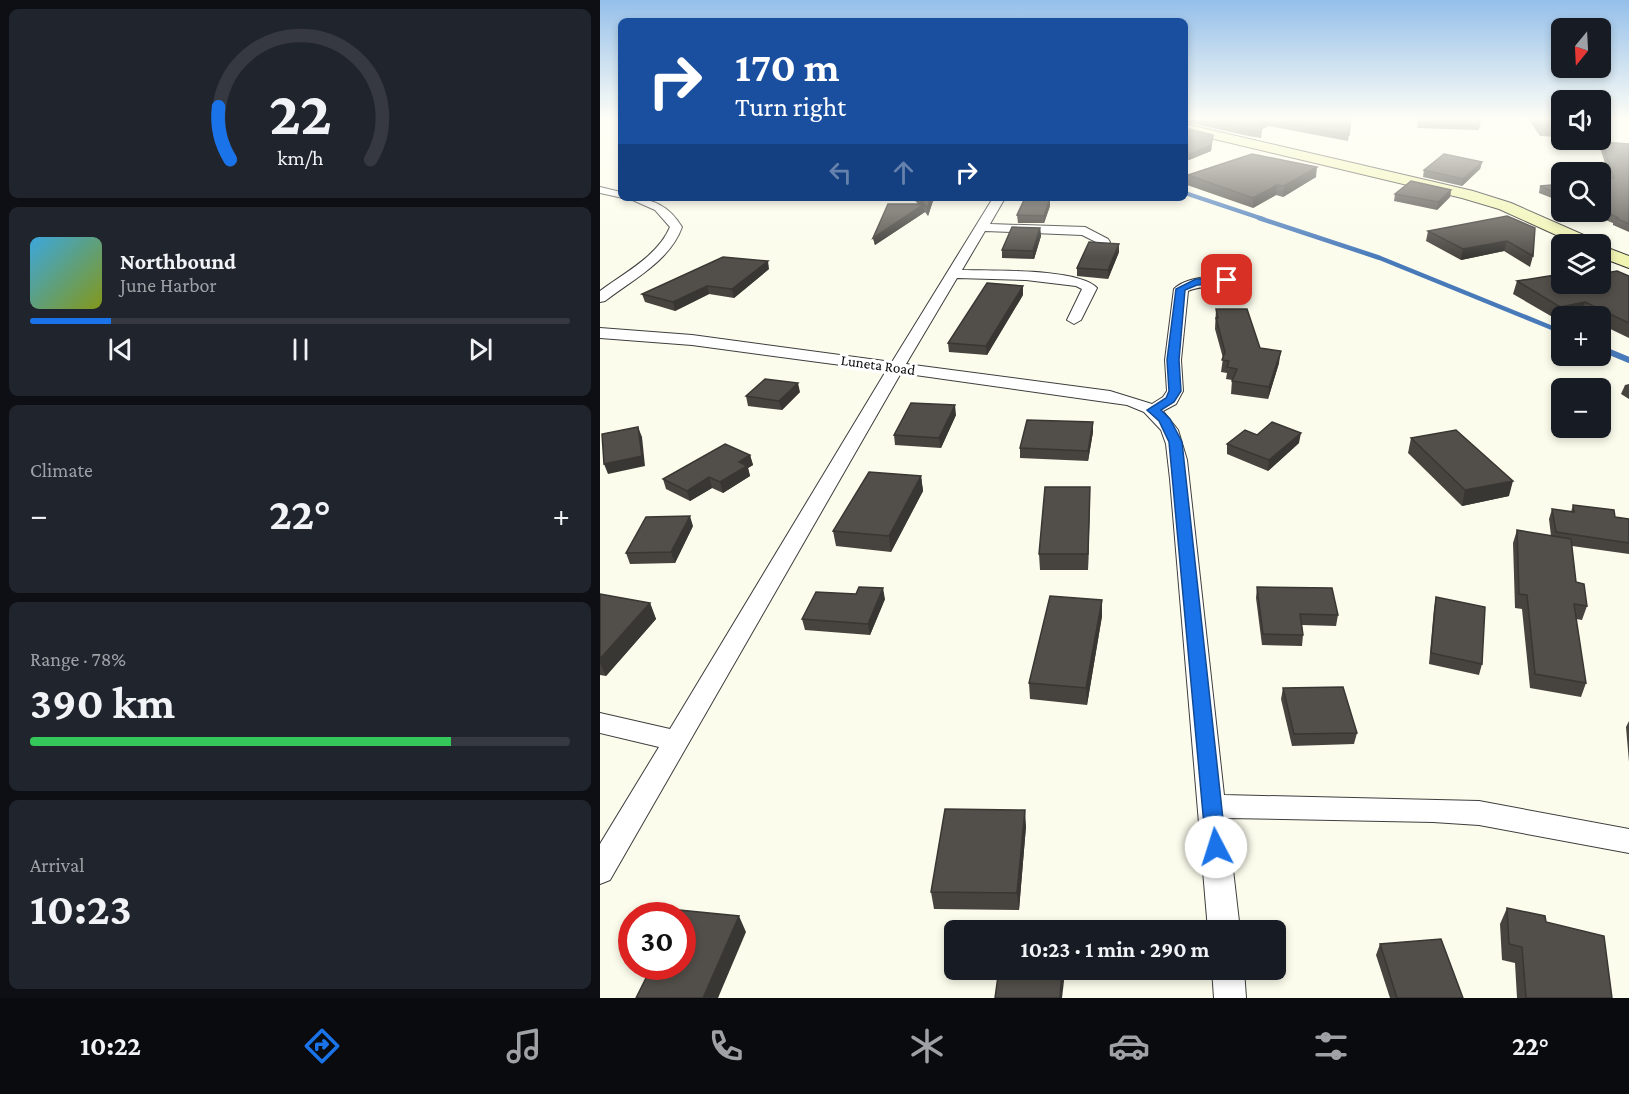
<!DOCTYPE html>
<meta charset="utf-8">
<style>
:root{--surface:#171b24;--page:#20242c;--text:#f1f3f6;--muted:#9ea1a6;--line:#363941;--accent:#1a73e8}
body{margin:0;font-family:"Crimson Pro",serif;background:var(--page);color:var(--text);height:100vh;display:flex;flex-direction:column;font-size:22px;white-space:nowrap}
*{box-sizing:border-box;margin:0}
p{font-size:20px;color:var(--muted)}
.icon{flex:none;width:33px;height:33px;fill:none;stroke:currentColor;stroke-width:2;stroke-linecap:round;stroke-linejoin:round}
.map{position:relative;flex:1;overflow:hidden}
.drawer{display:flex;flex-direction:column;gap:9px;padding:9px;background:#0d0f14;width:600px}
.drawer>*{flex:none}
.top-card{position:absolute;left:18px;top:18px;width:570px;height:183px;border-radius:9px;box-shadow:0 3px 9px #0003;background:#1a4fa0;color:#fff;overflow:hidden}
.needle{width:39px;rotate:198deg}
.tools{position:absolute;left:951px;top:18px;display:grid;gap:12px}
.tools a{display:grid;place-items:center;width:60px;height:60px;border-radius:9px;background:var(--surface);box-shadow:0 3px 9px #0003;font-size:30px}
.speed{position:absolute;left:18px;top:902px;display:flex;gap:12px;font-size:30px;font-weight:700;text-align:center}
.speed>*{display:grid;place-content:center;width:78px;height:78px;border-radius:50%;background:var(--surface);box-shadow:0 3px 9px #0003;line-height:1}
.speed .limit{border:9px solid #d22;background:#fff;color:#111}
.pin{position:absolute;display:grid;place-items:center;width:51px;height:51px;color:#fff;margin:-26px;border-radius:12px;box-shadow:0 3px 9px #0006}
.me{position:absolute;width:66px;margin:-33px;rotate:355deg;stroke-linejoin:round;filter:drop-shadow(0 0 4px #0008)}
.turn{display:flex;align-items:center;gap:21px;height:126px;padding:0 18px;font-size:27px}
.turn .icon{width:78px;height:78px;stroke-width:2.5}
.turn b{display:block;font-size:42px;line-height:51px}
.lanes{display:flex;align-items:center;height:57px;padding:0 18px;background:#0003;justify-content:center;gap:30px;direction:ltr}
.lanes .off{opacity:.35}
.big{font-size:45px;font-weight:700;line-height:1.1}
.drawer .tile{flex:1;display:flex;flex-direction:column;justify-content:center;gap:9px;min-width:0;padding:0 21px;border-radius:9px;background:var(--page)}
.drawer .dial{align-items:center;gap:0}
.dial svg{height:156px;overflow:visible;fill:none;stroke:var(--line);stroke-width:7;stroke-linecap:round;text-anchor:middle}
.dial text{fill:var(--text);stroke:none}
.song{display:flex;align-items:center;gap:18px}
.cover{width:72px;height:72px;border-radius:9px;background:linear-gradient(135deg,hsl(200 70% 55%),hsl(70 70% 35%))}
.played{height:6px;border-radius:3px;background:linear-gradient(90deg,var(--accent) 15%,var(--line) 15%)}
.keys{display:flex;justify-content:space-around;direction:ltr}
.heat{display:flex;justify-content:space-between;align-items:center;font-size:33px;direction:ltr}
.charge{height:9px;border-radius:4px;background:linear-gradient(90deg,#34c759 78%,var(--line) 0)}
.trip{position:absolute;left:344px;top:920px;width:342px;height:60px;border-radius:9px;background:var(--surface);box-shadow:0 3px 9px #0003;font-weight:700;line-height:60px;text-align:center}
.menu{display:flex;height:96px;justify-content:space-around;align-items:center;background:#090b0e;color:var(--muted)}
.menu .icon{width:42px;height:42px}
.menu .on{color:var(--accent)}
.menu b{font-size:27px;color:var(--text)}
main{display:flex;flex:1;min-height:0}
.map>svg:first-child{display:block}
</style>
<main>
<section class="drawer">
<div class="tile dial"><svg viewBox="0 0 100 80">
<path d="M14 69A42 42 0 1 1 86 69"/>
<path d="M14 69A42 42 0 0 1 8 42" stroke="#1a73e8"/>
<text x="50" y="56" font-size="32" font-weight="700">22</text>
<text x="50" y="72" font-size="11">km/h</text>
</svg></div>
<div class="tile">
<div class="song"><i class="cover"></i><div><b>Northbound</b><p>June Harbor</p></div></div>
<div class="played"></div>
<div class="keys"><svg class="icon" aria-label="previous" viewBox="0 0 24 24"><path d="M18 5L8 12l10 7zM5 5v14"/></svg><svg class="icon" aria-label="pause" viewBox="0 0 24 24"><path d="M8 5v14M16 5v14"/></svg><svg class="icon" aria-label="next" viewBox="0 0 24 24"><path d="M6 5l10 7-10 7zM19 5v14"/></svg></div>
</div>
<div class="tile"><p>Climate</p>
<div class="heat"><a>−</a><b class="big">22°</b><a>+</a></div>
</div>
<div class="tile"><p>Range · 78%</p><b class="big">390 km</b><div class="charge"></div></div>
<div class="tile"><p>Arrival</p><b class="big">10:23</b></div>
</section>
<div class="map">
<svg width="1029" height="998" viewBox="0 0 1029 998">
<rect width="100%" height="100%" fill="#fcfcec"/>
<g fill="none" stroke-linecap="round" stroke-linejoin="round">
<polyline stroke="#487aba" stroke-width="4" points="585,193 663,219"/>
<polyline stroke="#487aba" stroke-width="4.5" points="659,218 780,258 962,332"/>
<polyline stroke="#487aba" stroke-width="6" points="1000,348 1029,360"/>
<g stroke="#3e3e3e" stroke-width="2">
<g id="minor">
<polygon points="0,187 21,192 23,198 0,193"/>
<path d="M28 198C53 198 69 206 82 227 70 261 32 280 5 301L0 302V291C24 273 58 256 70 227L55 210Z"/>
<path d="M393 198H405L390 224 485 227 508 239 510 242 508 245 504 246 482 235 385 231 362 270C390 271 479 268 497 288L481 320 474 324 467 320 482 289 476 286 426 280 357 278 306 364 510 391 552 404 563 397 567 391 565 360 574 289C584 278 623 271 634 281 624 289 602 284 588 291L581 360 583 391 576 404 563 411 578 430 587 460 624 795 879 801 1029 829V853L879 825 833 822 627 818 640 930H608L570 479 566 444 561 430 544 412 527 405 301 373 10 880 0 884V844L59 747 0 733V713L70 729 286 371 92 345 0 338V328L92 335 292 362Z"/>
<polygon points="612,969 644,969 646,998 614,998"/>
</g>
</g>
<g stroke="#2d2d2d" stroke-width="2">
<g id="secondary">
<polygon points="585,124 873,191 911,203 995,240 998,244 976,244 899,209 862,198 585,132"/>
<polygon points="1000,245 1029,256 1029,268 1000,257"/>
</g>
</g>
<use href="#minor" fill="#fff" fill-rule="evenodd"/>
<use href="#secondary" fill="#f0f4b0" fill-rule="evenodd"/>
</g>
<g fill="#47433f">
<polygon points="585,119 751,119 748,141 669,126 662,129 661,138 649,136 585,122"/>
<polygon points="819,119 880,125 879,130 817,128"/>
<polygon points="928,119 962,119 962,137 940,136"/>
<polygon points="585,128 613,135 611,151 589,160 585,159"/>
<polygon points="1002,142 1029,144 1029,232 1013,225 1013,223 985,212 1000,212 1000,180 1010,178 1000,148"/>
<polygon points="882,162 880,169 862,186 823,177 824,170"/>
<polygon points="588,175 716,177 683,197 676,195 653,208 587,185"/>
<polygon points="962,184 962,202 939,193 940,186"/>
<polygon points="851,190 850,197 837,210 794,201 795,194"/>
<polygon points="313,198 334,198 328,216 325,212 275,245 273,238 318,204"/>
<polygon points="450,206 444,223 418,223 417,215"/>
<polygon points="907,216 933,256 930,267 904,251 861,260 826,241 828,231"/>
<polygon points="440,228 441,236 434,259 402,258 402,250"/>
<polygon points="519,252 508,279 477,276 477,268"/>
<polygon points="169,269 134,298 109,294 75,311 45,302 42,294"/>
<polygon points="1029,276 1029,338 1000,324 1000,316 985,316 981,315 956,319 913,294 917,281"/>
<polygon points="423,295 387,355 349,352 348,343"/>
<polygon points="616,309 660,348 679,363 668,399 631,394 632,380 626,379 627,373 621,372 623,358 615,329"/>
<polygon points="1029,384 1029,399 1021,394 1025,385"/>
<polygon points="200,392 182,410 148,406 146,396"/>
<polygon points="356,415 341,448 295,445 294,435"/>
<polygon points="493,432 488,461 420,458 420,448"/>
<polygon points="811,438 909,496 862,506 808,453"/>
<polygon points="699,443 668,471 627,454 627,444"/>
<polygon points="150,455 153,465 148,468 150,476 123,493 112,488 90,501 66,489 63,479"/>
<polygon points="321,476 323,491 291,552 236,546 233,531"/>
<polygon points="490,487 488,570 440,570 439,554"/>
<polygon points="973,505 1015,517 1029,519 1029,554 972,546 976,582 987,606 982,620 976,619 986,683 981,697 930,688 922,609 915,608 913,543 917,530 951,536 949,519 952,509 971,512"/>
<polygon points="93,526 75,563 30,564 26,553"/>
<polygon points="657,587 738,615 736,626 702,625 703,635 702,646 662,645 656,598"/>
<polygon points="0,594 50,603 56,619 6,676 0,675"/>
<polygon points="836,597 882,664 879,675 829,664 834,608"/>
<polygon points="285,599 270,635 205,630 202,619"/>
<polygon points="502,600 502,616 487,705 430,699 429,683"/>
<polygon points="683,688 757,733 754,744 692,746 681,699"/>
<polygon points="1029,721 1029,762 1026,727"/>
<polygon points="426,826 419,910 334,909 331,892"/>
<polygon points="907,908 946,922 1012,998 917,998 915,963 902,960 900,924"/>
<polygon points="780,944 863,998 790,998 776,955"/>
</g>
<g fill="#393733">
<polygon points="670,120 669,126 662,129 661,138 662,123"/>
<polygon points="613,135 611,151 589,160 590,154"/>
<polygon points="882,162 880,169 862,186 863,179"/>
<polygon points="717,167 716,177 683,197 684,186"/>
<polygon points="677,185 676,195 653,208 653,198"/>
<polygon points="851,190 850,197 837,210 838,202"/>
<polygon points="331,198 334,198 328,216 327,208"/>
<polygon points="450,198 450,206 444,223 444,216"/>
<polygon points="324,204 325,212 275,245 273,238"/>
<polygon points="440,228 441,236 434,259 433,251"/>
<polygon points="907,241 904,251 861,260 863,249"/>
<polygon points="519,244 519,252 508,279 508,270"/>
<polygon points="168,261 169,269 134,298 132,289"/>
<polygon points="107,286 109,294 75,311 73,302"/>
<polygon points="423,286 423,295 387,355 386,346"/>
<polygon points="985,302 981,315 972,316 962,316 962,318 956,319 960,307"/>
<polygon points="681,351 679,363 668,399 669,387"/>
<polygon points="198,383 200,392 182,410 179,401"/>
<polygon points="355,405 356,415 341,448 339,438"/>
<polygon points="493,422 493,432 488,461 488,451"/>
<polygon points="38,427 42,437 45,466 8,474 4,464"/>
<polygon points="701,433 699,443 668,471 669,460"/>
<polygon points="150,455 153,465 148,468 150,476 123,493 120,482 139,462"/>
<polygon points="321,476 323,491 291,552 289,536"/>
<polygon points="109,477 112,488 90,501 87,491"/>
<polygon points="913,481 909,496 862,506 865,490"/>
<polygon points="490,487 490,502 488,570 488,554"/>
<polygon points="90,516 93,526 75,563 71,552"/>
<polygon points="283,588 285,599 270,635 268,624"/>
<polygon points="502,600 502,616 487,705 486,688"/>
<polygon points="50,603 56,619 6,676 0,663 0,659"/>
<polygon points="425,810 426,826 419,910 417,893"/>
<polygon points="139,916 146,932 118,998 103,998"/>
<polygon points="462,969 464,981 462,998 460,998"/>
</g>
<g fill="#524e49" stroke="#393733" stroke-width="1.5">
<polygon points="598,119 751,119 749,135 670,120 662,123 661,132 649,130"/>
<polygon points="819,119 878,119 880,125 818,123"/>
<polygon points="934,119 962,119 962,130 942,129"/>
<polygon points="585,128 613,135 611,145 590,154 585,153"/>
<polygon points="1002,142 1029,144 1029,224 1015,218 1019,218 1000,210 1000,180 1014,178"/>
<polygon points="652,154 717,167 684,186 677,185 653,198 588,175"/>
<polygon points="844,154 882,162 863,179 824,170"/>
<polygon points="811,181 851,190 838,202 795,194"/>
<polygon points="962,184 962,195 940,186"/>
<polygon points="318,198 331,198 327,208 324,204 273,238 288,204 324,204"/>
<polygon points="425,198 450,198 444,216 417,215"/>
<polygon points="907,216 935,228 933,256 907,241 863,249 828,231"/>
<polygon points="412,227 440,228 433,251 402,250"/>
<polygon points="489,242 519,244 508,270 477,268"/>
<polygon points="123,257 168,261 132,289 107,286 73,302 42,294"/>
<polygon points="1017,271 1029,276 1029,323 985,302 960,307 917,281 962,274 962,284 1000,284 1000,274"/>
<polygon points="387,283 423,286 386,346 348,343"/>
<polygon points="616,309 647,309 660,348 681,351 669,387 632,381 637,369 627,367 629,361 622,360 625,352 616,318 618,318"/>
<polygon points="165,379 198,383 179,401 146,396"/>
<polygon points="311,403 355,405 339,438 294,435"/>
<polygon points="427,420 493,422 488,451 420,448"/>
<polygon points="672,422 701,433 669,460 627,444 645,430 657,435"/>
<polygon points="38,427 42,456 4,464 2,434"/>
<polygon points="856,430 913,481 865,490 811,438"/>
<polygon points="125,444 150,455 139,462 147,466 120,482 109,477 87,491 63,479"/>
<polygon points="269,472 321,476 289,536 233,531"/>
<polygon points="445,487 490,487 488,554 439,554"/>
<polygon points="973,505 1014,510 1015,517 1029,519 1029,543 956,532 952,509 974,512"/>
<polygon points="90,516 71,552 26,553 46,517"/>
<polygon points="917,530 971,539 976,582 984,584 987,606 974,604 986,683 935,674 927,595 919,594"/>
<polygon points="259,587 283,588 268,624 202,619 216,592 256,594"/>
<polygon points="657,587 732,588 738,615 700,614 703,635 663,634"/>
<polygon points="0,594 50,603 0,659"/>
<polygon points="450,596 502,600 486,688 429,683"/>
<polygon points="836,597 885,607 882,664 831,653"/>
<polygon points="743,687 757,733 694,734 683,688"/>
<polygon points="345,809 425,810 417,893 331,892"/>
<polygon points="907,908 945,916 946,922 1004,936 1012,998 926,998 922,947 909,944"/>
<polygon points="79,910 139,916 103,998 36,998 52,966 82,966 82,915 77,915"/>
<polygon points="841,939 863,998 797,998 780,944"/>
<polygon points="399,969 462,969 460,998 395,998"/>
</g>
<linearGradient id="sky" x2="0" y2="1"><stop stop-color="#94bfea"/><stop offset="0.46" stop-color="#fefef6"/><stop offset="1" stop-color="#fefef6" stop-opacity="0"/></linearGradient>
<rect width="1029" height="258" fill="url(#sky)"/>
<polygon fill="#1a73e8" stroke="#114b97" stroke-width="1.5" points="627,278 630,278 630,283 597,285 585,290 579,360 581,391 574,402 561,410 570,419 582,442 626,847 623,853 616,856 609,853 606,847 569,442 559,421 547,410 566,398 569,391 567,360 576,289 596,279"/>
<g text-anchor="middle" stroke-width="6" stroke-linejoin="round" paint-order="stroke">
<g font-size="15" fill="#0b0b0b" stroke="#fff">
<text transform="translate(278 365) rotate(8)" y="5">Luneta Road</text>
</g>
</g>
</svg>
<div class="tools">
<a><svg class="needle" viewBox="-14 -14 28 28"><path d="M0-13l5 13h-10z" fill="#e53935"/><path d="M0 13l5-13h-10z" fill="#9ea1a6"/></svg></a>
<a><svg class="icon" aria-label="sound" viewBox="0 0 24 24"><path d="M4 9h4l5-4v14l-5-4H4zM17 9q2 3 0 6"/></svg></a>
<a><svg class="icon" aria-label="search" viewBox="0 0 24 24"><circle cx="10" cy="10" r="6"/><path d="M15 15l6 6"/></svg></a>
<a><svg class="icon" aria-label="layers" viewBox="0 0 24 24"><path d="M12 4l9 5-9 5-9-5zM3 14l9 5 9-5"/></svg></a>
<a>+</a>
<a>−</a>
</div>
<div class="speed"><div class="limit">30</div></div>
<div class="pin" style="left:627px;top:280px;background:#d93025"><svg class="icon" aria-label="arrive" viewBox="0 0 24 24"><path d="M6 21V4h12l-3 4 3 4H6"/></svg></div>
<svg class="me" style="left:616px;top:847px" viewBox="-20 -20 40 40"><circle r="19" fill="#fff"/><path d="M0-13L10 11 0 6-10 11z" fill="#1a73e8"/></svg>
<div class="trip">10:23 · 1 min · 290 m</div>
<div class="top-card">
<div class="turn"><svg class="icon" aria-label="right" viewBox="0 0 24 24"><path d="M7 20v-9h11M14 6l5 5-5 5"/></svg><div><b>170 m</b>Turn right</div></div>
<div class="lanes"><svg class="icon off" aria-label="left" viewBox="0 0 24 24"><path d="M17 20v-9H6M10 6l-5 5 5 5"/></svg><svg class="icon off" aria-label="ahead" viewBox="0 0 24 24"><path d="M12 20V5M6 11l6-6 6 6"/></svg><svg class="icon" aria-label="right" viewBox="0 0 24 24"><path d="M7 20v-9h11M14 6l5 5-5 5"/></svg></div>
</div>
</div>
</main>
<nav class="menu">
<b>10:22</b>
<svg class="icon on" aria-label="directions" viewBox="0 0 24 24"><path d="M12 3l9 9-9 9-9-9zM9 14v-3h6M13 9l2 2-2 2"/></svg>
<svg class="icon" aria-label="music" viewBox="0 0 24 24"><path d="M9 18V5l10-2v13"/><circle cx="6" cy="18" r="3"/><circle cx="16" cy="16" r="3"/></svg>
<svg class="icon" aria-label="phone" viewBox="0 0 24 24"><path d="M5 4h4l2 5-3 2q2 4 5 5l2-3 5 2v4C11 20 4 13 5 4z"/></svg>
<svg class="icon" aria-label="climate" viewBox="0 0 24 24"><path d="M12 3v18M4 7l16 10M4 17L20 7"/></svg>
<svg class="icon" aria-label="car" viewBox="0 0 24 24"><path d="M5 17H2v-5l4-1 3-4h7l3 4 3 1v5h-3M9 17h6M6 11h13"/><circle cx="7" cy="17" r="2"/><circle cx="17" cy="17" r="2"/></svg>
<svg class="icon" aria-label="filters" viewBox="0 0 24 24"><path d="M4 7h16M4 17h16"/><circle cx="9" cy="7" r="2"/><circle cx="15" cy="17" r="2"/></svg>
<b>22°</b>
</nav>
